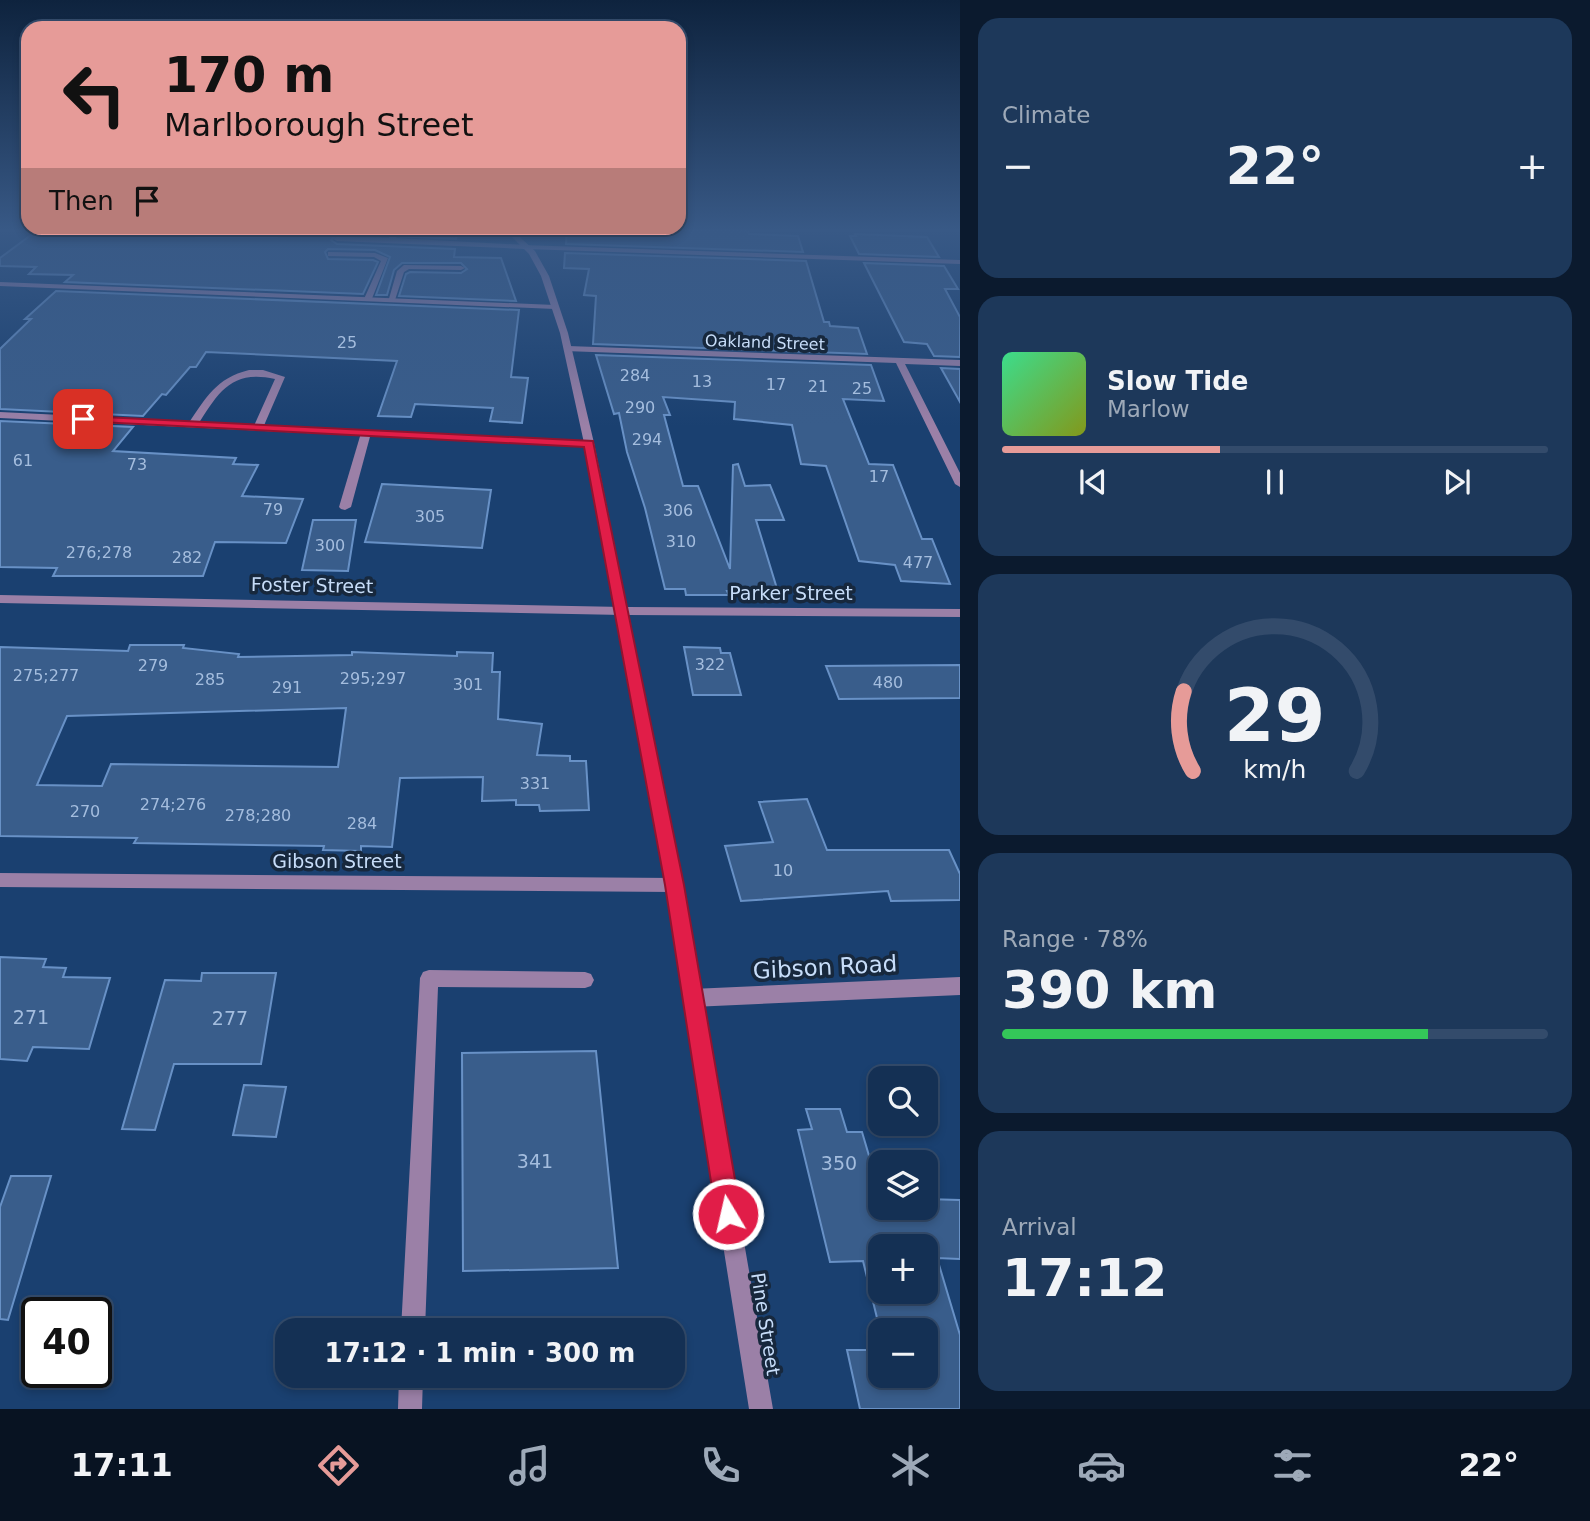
<!DOCTYPE html>
<meta charset="utf-8">
<style>
:root{--surface:#143054;--page:#1d385a;--text:#f1f3f6;--muted:#9da9b8;--line:#334b6b;--accent:#e69b98}
body{margin:0;font-family:"DejaVu Sans",sans-serif;background:var(--page);color:var(--text);height:100vh;display:flex;flex-direction:column;font-size:26px;white-space:nowrap}
*{box-sizing:border-box;margin:0}
p{font-size:23px;color:var(--muted)}
.icon{flex:none;width:38px;height:38px;fill:none;stroke:currentColor;stroke-width:2;stroke-linecap:round;stroke-linejoin:round}
.map{position:relative;flex:1;overflow:hidden}
.sheet{display:flex;flex-direction:column;gap:18px;padding:18px;background:#0b1a2e;width:630px}
.sheet>*{flex:none}
.hud{position:absolute;left:21px;top:21px;width:665px;height:214px;border-radius:21px;box-shadow:0 4px 10px #0003,0 0 0 2px var(--line);background:#e69b98;color:#111;overflow:hidden}
.fabs{position:absolute;left:868px;top:1066px;display:grid;gap:14px}
.fabs a{display:grid;place-items:center;width:70px;height:70px;border-radius:14px;background:var(--surface);box-shadow:0 4px 10px #0003,0 0 0 2px var(--line);font-size:35px}
.speed{position:absolute;left:21px;top:1297px;display:flex;gap:14px;font-size:35px;font-weight:700;text-align:center}
.speed>*{display:grid;place-content:center;width:91px;height:91px;border-radius:50%;background:var(--surface);box-shadow:0 4px 10px #0003,0 0 0 2px var(--line);line-height:1}
.speed .limit{border:4px solid #111;border-radius:10px;background:#fff;color:#111}
.pin{position:absolute;display:grid;place-items:center;width:60px;height:60px;color:#fff;margin:-30px;border-radius:14px;box-shadow:0 4px 10px #0006}
.me{position:absolute;width:77px;margin:-38px;rotate:351deg;stroke-linejoin:round;filter:drop-shadow(0 0 5px #0008)}
.turn{display:flex;align-items:center;gap:24px;height:147px;padding:0 28px;font-size:32px}
.turn .icon{width:91px;height:91px;stroke-width:2.5}
.turn b{display:block;font-size:49px;line-height:60px}
.then{display:flex;align-items:center;height:66px;padding:0 28px;background:#0003;gap:14px;font-size:26px}
.big{font-size:52px;font-weight:700;line-height:1.1}
.sheet .widget{flex:1;display:flex;flex-direction:column;justify-content:center;gap:10px;min-width:0;padding:0 24px;border-radius:21px;background:var(--page)}
.sheet .dial{align-items:center;gap:0}
.dial svg{height:182px;overflow:visible;fill:none;stroke:var(--line);stroke-width:7;stroke-linecap:round;text-anchor:middle}
.dial text{fill:var(--text);stroke:none}
.song{display:flex;align-items:center;gap:21px}
.cover{width:84px;height:84px;border-radius:10px;background:linear-gradient(135deg,hsl(150 70% 55%),hsl(70 70% 35%))}
.played{height:7px;border-radius:4px;background:linear-gradient(90deg,var(--accent) 40%,var(--line) 40%)}
.keys{display:flex;justify-content:space-around;direction:ltr}
.heat{display:flex;justify-content:space-between;align-items:center;font-size:38px;direction:ltr}
.charge{height:10px;border-radius:5px;background:linear-gradient(90deg,#34c759 78%,var(--line) 0)}
.trip{position:absolute;left:275px;top:1318px;width:410px;height:70px;border-radius:21px;background:var(--surface);box-shadow:0 4px 10px #0003,0 0 0 2px var(--line);font-weight:700;line-height:70px;text-align:center}
.tab-bar{display:flex;height:112px;justify-content:space-around;align-items:center;background:#081322;color:var(--muted)}
.tab-bar .icon{width:49px;height:49px}
.tab-bar .active{color:var(--accent)}
.tab-bar b{font-size:32px;color:var(--text)}
main{display:flex;flex:1;min-height:0}
.map>svg:first-child{display:block}
</style>
<main>
<div class="map">
<svg width="960" height="1409" viewBox="0 0 960 1409">
<rect width="100%" height="100%" fill="#1a4070"/>
<g fill="#395d8b" stroke="#6891c6" stroke-width="2" fill-rule="evenodd">
<polygon points="90,228 204,228 197,237 277,237 281,228 389,228 387,235 337,234 331,240 337,244 455,249 454,257 501,258 516,301 399,296 406,274 410,272 461,273 467,269 461,263 402,263 394,270 387,295 376,295 390,257 375,250 328,249 325,252 328,259 373,260 378,262 363,294 65,282 73,275 29,274 36,267 0,266 0,258 39,229 90,232"/>
<polygon points="401,228 458,228 456,239 399,236"/>
<polygon points="567,228 748,231 749,234 798,236 803,252 566,244"/>
<polygon points="855,234 927,237 939,257 859,254 850,236 856,236"/>
<polygon points="565,253 806,261 824,322 829,322 830,326 858,328 867,354 593,344 596,296 584,295 589,269 564,268"/>
<polygon points="864,263 944,266 958,289 945,289 960,317 960,357 934,356 927,344 904,342"/>
<polygon points="56,291 519,310 511,377 528,378 522,423 490,421 493,408 415,404 411,417 378,416 397,361 206,352 196,367 190,367 166,395 162,394 143,416 0,409 0,349 31,319 25,319"/>
<polygon points="596,355 871,365 884,401 843,399 869,464 893,465 922,539 932,539 950,584 901,581 895,565 859,561 826,466 801,464 792,425 734,419 735,402 663,397 670,415 664,415 683,486 698,486 730,569 733,465 738,464 745,486 770,485 784,520 756,520 778,592 727,591 729,595 686,595 685,589 665,589 645,508 627,452 619,413 614,414"/>
<polygon points="941,368 960,369 960,402"/>
<polygon points="0,421 133,427 113,451 236,458 233,464 258,465 242,496 303,499 286,543 215,542 203,576 53,576 57,568 0,567"/>
<polygon points="382,484 491,490 482,548 365,542"/>
<polygon points="313,520 356,520 348,571 302,570"/>
<path d="M130 645H184L183 648 239 654 238 657 352 655V652L457 656V652L493 653 492 672H500L498 719 542 724 537 755 570 756V761H586L589 810 540 811 539 805H516V800L482 801 483 777 400 778 392 847 361 846V851L323 850 324 846 134 843 137 838 0 836V647L128 651ZM346 708 338 767 111 764 102 786 37 785 67 716Z"/>
<polygon points="684,647 720,648 721,653 730,653 741,695 693,695"/>
<polygon points="960,665 960,698 839,699 826,666"/>
<polygon points="807,799 827,850 949,850 960,874 960,900 891,901 888,891 741,901 725,846 773,842 759,802"/>
<polygon points="0,957 46,959 43,967 66,968 63,977 110,978 89,1049 33,1047 27,1061 0,1059"/>
<polygon points="202,973 276,973 261,1064 174,1064 155,1130 122,1129 165,980 201,981"/>
<polygon points="596,1051 618,1268 463,1271 462,1053"/>
<polygon points="244,1085 286,1087 276,1137 233,1135"/>
<path d="M806 1109H840L847 1132H862L880 1193V1208H926V1199L960 1200V1259L937 1258 960 1335V1409H860L847 1350H880V1376H926V1330H880L863 1261 830 1262 798 1130 812 1129ZM880 1246H926V1292H880Z"/>
<polygon points="11,1176 51,1176 8,1320 0,1319 0,1207"/>
</g>
<g fill="none" stroke-linecap="round" stroke-linejoin="round">
<g fill="#9b80a7" fill-rule="evenodd">
<polygon points="392,228 399,228 396,238 526,245 530,247 526,249 337,241 333,239 337,237 389,238"/>
<polygon points="331,252 375,253 388,258 371,301 364,299 381,261 374,257 328,256 328,252"/>
<polygon points="404,265 461,266 465,268 461,270 409,269 404,272 395,300 388,302 397,271"/>
<path d="M249 370H263L285 377 262 430 253 428 275 379C231 369 218 393 197 426H189L188 424C206 398 216 378 249 370Z"/>
<polygon points="366,430 371,433 351,507 345,510 341,509 339,507 361,433"/>
<polygon points="429,970 585,972 591,974 594,980 591,986 585,988 438,987 425,1330 401,1330 420,978 423,972"/>
<polygon points="399,1376 423,1376 422,1409 398,1409"/>
</g>
<g fill="#9b80a7" fill-rule="evenodd">
<polygon points="523,245 960,260 960,264 526,249 523,249"/>
<polygon points="0,282 555,305 559,307 555,309 0,286"/>
<polygon points="568,346 960,360 960,366 905,364 960,473 960,487 955,484 896,363 565,351 564,349"/>
<polygon points="0,412 589,441 594,444 589,447 0,418"/>
<polygon points="0,595 623,607 629,611 623,615 0,603"/>
<polygon points="0,873 674,878 680,880 682,885 680,890 674,892 0,887"/>
<polygon points="960,977 960,995 692,1007 686,1004 683,998 686,992 692,989"/>
</g>
<polygon fill="#9b80a7" fill-rule="evenodd" points="503,228 510,228 535,251 549,276 568,333 594,443 627,607 960,609 960,617 628,615 682,885 773,1409 749,1409 666,885 584,443 560,333 541,276 529,254"/>
</g>
<linearGradient id="sky" x2="0" y2="1"><stop stop-color="#0e233e"/><stop offset="0.54" stop-color="#385986"/><stop offset="1" stop-color="#385986" stop-opacity="0"/></linearGradient>
<rect width="960" height="426" fill="url(#sky)"/>
<polygon fill="#e11d48" stroke="#92132f" stroke-width="2" points="83,416 593,441 684,885 741,1214 737,1222 728,1226 720,1222 716,1214 665,885 584,447 79,421 77,419"/>
<g text-anchor="middle" stroke-width="7" stroke-linejoin="round" paint-order="stroke">
<g font-size="16" fill="#a4bdde">
<text x="347" y="348">25</text>
<text x="635" y="381">284</text>
<text x="702" y="387">13</text>
<text x="776" y="390">17</text>
<text x="818" y="392">21</text>
<text x="862" y="394">25</text>
<text x="640" y="413">290</text>
<text x="647" y="445">294</text>
<text x="23" y="466">61</text>
<text x="137" y="470">73</text>
<text x="879" y="482">17</text>
<text x="273" y="515">79</text>
<text x="678" y="516">306</text>
<text x="430" y="522">305</text>
<text x="681" y="547">310</text>
<text x="330" y="551">300</text>
<text x="99" y="558">276;278</text>
<text x="187" y="563">282</text>
<text x="918" y="568">477</text>
<text x="710" y="670">322</text>
<text x="153" y="671">279</text>
<text x="46" y="681">275;277</text>
<text x="373" y="684">295;297</text>
<text x="210" y="685">285</text>
<text x="888" y="688">480</text>
<text x="468" y="690">301</text>
<text x="287" y="693">291</text>
<text x="535" y="789">331</text>
<text x="173" y="810">274;276</text>
<text x="85" y="817">270</text>
<text x="258" y="821">278;280</text>
<text x="362" y="829">284</text>
<text x="783" y="876">10</text>
</g>
<g font-size="16" fill="#c7ddf9" stroke="#17283d">
<text transform="translate(765 342) rotate(2)" y="6">Oakland Street</text>
</g>
<g font-size="19" fill="#c7ddf9" stroke="#17283d">
<text transform="translate(312 585) rotate(1)" y="7">Foster Street</text>
<text x="791" y="600">Parker Street</text>
<text x="337" y="868">Gibson Street</text>
<text transform="translate(766 1324) rotate(81)" y="7">Pine Street</text>
</g>
<g font-size="19" fill="#a4bdde">
<text x="31" y="1024">271</text>
<text x="230" y="1025">277</text>
<text x="535" y="1168">341</text>
<text x="839" y="1170">350</text>
</g>
<g font-size="23" fill="#c7ddf9" stroke="#17283d">
<text transform="translate(825 967) rotate(-3)" y="8">Gibson Road</text>
</g>
</g>
</svg>
<div class="fabs">
<a><svg class="icon" aria-label="search" viewBox="0 0 24 24"><circle cx="10" cy="10" r="6"/><path d="M15 15l6 6"/></svg></a>
<a><svg class="icon" aria-label="layers" viewBox="0 0 24 24"><path d="M12 4l9 5-9 5-9-5zM3 14l9 5 9-5"/></svg></a>
<a>+</a>
<a>−</a>
</div>
<div class="speed"><div class="limit">40</div></div>
<div class="pin" style="left:83px;top:419px;background:#d93025"><svg class="icon" aria-label="arrive" viewBox="0 0 24 24"><path d="M6 21V4h12l-3 4 3 4H6"/></svg></div>
<svg class="me" style="left:728px;top:1214px" viewBox="-20 -20 40 40"><circle r="17" fill="#e11d48" stroke="#fff" stroke-width="3"/><path d="M0-11L8 9 0 5-8 9z" fill="#fff"/></svg>
<div class="trip">17:12 · 1 min · 300 m</div>
<div class="hud">
<div class="turn"><svg class="icon" aria-label="left" viewBox="0 0 24 24"><path d="M17 20v-9H6M10 6l-5 5 5 5"/></svg><div><b>170 m</b>Marlborough Street</div></div>
<div class="then">Then<svg class="icon" aria-label="arrive" viewBox="0 0 24 24"><path d="M6 21V4h12l-3 4 3 4H6"/></svg></div>
</div>
</div>
<section class="sheet">
<div class="widget"><p>Climate</p>
<div class="heat"><a>−</a><b class="big">22°</b><a>+</a></div>
</div>
<div class="widget">
<div class="song"><i class="cover"></i><div><b>Slow Tide</b><p>Marlow</p></div></div>
<div class="played"></div>
<div class="keys"><svg class="icon" aria-label="previous" viewBox="0 0 24 24"><path d="M18 5L8 12l10 7zM5 5v14"/></svg><svg class="icon" aria-label="pause" viewBox="0 0 24 24"><path d="M8 5v14M16 5v14"/></svg><svg class="icon" aria-label="next" viewBox="0 0 24 24"><path d="M6 5l10 7-10 7zM19 5v14"/></svg></div>
</div>
<div class="widget dial"><svg viewBox="0 0 100 80">
<path d="M14 69A42 42 0 1 1 86 69"/>
<path d="M14 69A42 42 0 0 1 10 34" stroke="#e69b98"/>
<text x="50" y="56" font-size="32" font-weight="700">29</text>
<text x="50" y="72" font-size="11">km/h</text>
</svg></div>
<div class="widget"><p>Range · 78%</p><b class="big">390 km</b><div class="charge"></div></div>
<div class="widget"><p>Arrival</p><b class="big">17:12</b></div>
</section>
</main>
<nav class="tab-bar">
<b>17:11</b>
<svg class="icon active" aria-label="directions" viewBox="0 0 24 24"><path d="M12 3l9 9-9 9-9-9zM9 14v-3h6M13 9l2 2-2 2"/></svg>
<svg class="icon" aria-label="music" viewBox="0 0 24 24"><path d="M9 18V5l10-2v13"/><circle cx="6" cy="18" r="3"/><circle cx="16" cy="16" r="3"/></svg>
<svg class="icon" aria-label="phone" viewBox="0 0 24 24"><path d="M5 4h4l2 5-3 2q2 4 5 5l2-3 5 2v4C11 20 4 13 5 4z"/></svg>
<svg class="icon" aria-label="climate" viewBox="0 0 24 24"><path d="M12 3v18M4 7l16 10M4 17L20 7"/></svg>
<svg class="icon" aria-label="car" viewBox="0 0 24 24"><path d="M5 17H2v-5l4-1 3-4h7l3 4 3 1v5h-3M9 17h6M6 11h13"/><circle cx="7" cy="17" r="2"/><circle cx="17" cy="17" r="2"/></svg>
<svg class="icon" aria-label="filters" viewBox="0 0 24 24"><path d="M4 7h16M4 17h16"/><circle cx="9" cy="7" r="2"/><circle cx="15" cy="17" r="2"/></svg>
<b>22°</b>
</nav>
